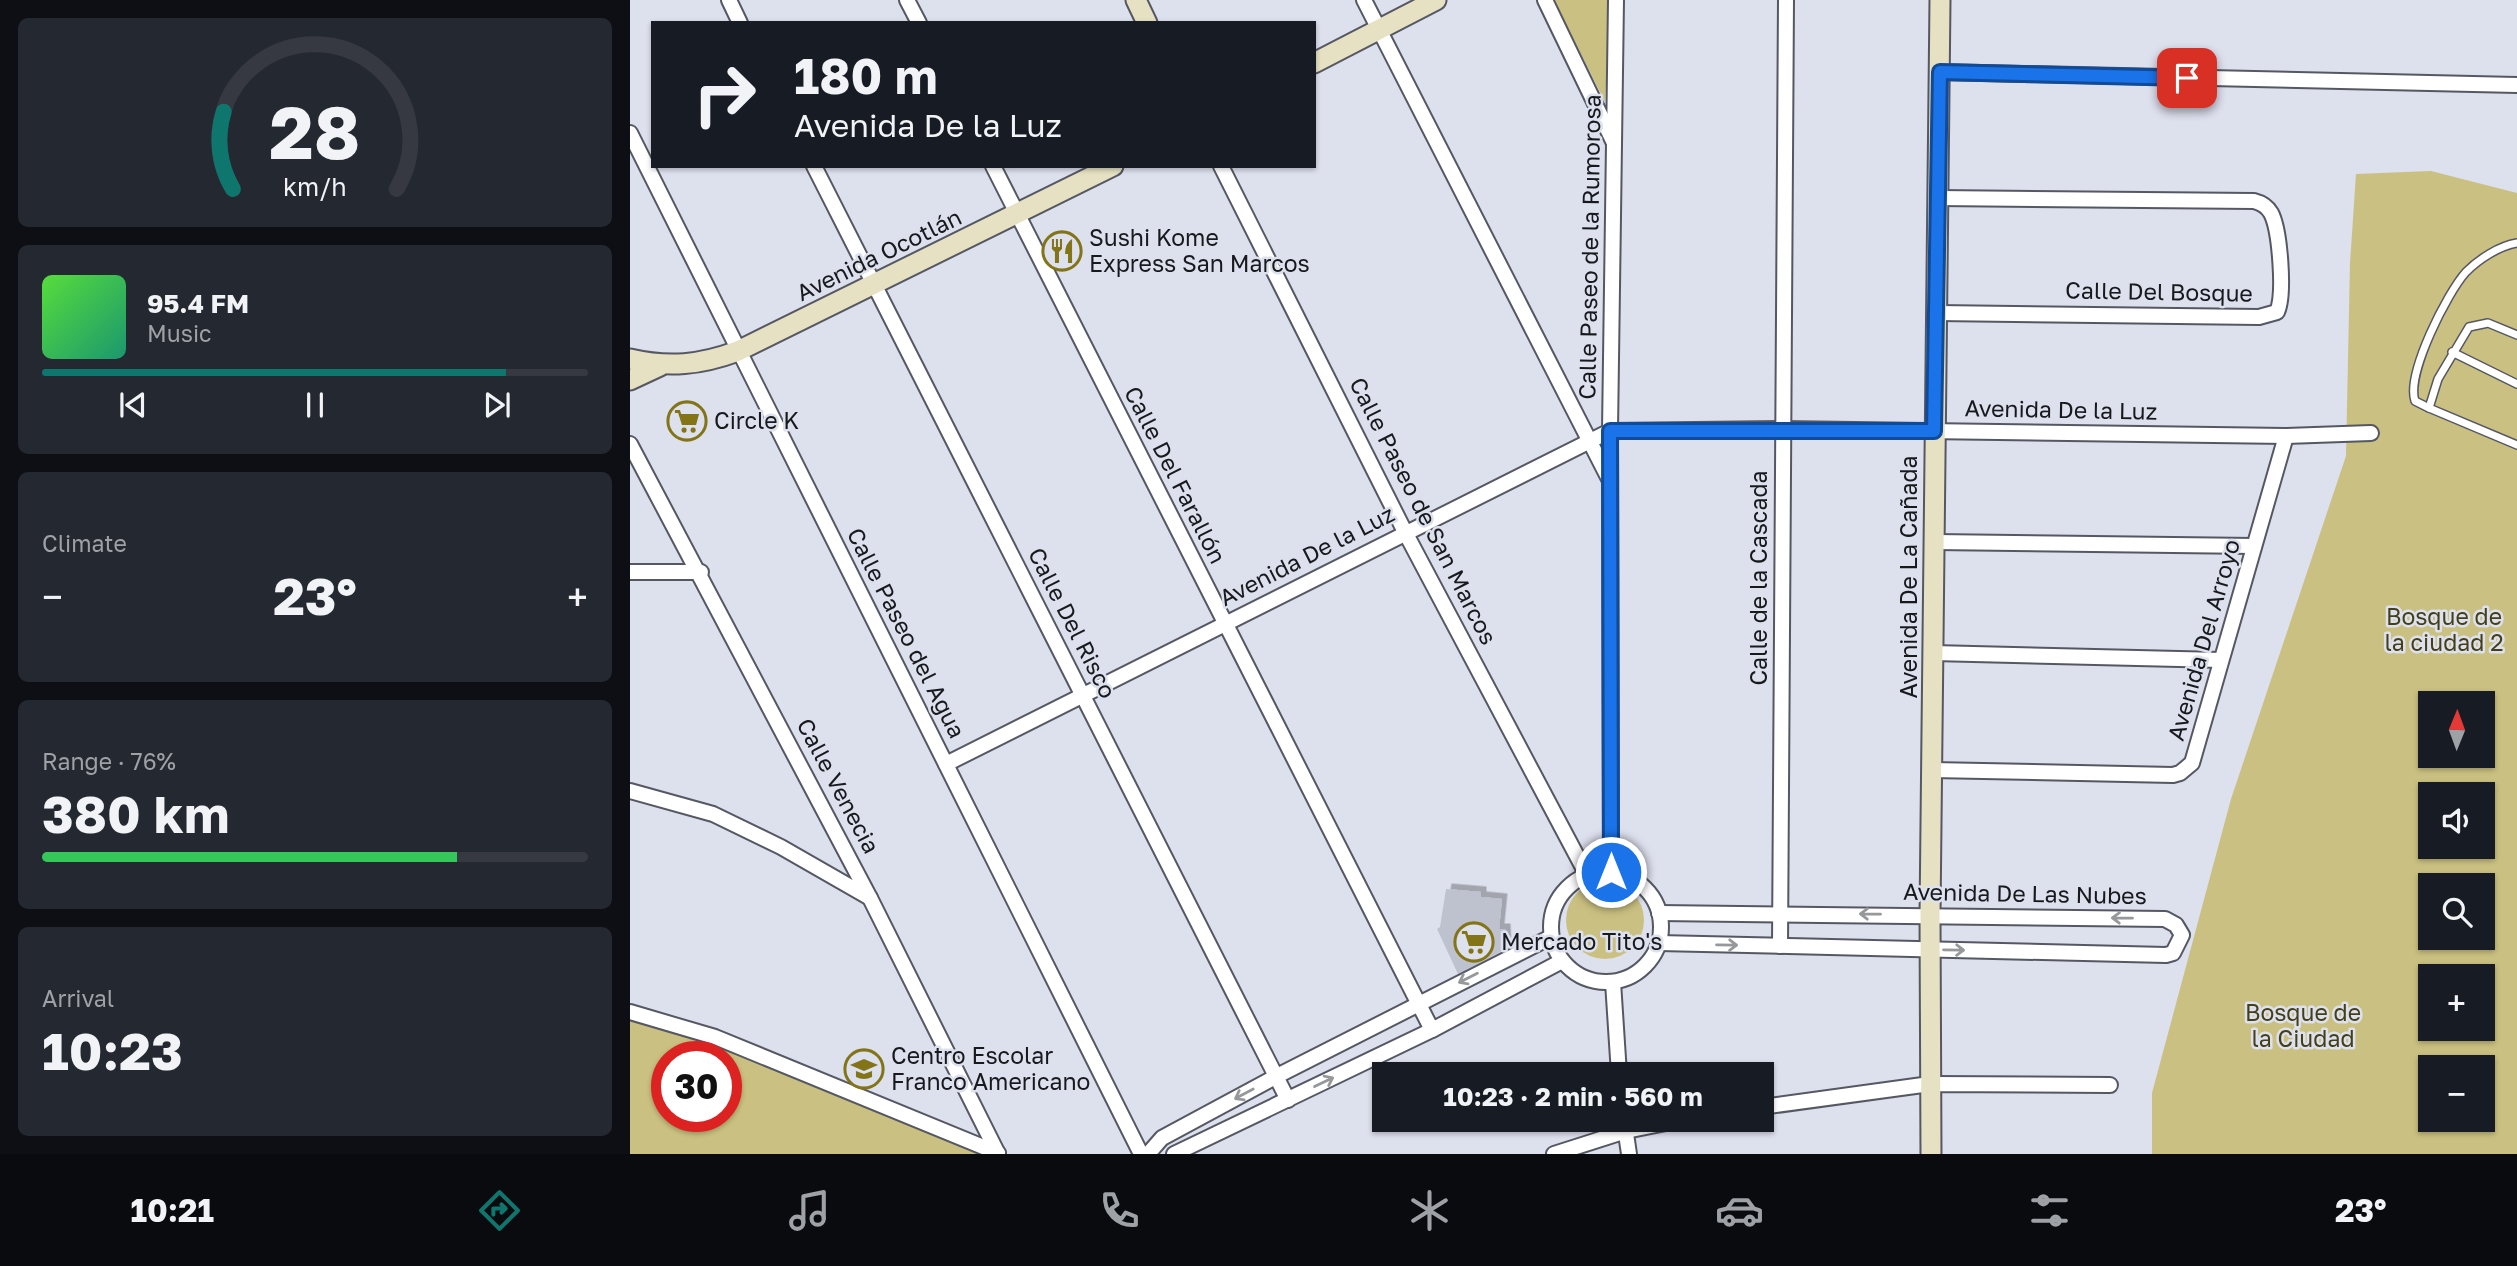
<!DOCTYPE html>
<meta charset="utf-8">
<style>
:root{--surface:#171b24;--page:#242831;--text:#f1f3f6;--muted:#9ea1a6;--line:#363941;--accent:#0f766e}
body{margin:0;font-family:"Golos Text",sans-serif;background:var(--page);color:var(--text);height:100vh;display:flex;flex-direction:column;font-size:26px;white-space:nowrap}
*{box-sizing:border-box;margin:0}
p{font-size:23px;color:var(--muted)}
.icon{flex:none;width:38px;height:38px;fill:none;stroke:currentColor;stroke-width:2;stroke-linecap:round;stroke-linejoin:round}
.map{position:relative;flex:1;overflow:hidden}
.sheet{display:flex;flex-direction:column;gap:18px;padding:18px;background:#0d0f14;width:630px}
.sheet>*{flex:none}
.top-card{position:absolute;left:21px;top:21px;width:665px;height:147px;border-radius:0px;box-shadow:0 2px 5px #0004;background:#171b24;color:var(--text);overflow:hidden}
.needle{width:46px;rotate:1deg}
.controls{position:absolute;left:1788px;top:691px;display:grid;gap:14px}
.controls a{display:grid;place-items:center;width:77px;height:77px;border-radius:0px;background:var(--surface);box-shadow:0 2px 5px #0004;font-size:35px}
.speed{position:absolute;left:21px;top:1041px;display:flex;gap:14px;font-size:35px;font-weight:700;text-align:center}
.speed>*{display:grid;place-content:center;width:91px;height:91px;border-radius:50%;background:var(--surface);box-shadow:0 2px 5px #0004;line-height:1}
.speed .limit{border:10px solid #d22;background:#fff;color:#111}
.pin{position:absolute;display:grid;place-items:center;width:60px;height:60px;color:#fff;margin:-30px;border-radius:14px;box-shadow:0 4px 10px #0006}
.me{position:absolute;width:77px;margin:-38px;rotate:0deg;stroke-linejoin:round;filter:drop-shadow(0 0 5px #0008)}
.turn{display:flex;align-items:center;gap:24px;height:147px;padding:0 28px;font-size:32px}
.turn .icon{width:91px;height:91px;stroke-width:2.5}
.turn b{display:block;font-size:49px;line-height:60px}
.big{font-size:52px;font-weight:700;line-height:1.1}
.sheet .tile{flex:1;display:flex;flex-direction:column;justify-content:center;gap:10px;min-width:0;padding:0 24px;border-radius:10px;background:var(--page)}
.sheet .dial{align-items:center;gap:0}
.dial svg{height:182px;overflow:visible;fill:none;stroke:var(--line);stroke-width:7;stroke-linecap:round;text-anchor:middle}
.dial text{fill:var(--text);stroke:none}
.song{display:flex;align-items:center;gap:21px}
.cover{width:84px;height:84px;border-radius:10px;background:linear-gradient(135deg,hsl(110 70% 55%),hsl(160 70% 35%))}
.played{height:7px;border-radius:4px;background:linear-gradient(90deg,var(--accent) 85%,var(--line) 85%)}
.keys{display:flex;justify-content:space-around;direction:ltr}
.heat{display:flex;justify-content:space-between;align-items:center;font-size:38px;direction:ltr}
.charge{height:10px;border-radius:5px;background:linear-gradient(90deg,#34c759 76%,var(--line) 0)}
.trip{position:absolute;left:742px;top:1062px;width:402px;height:70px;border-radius:0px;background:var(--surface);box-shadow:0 2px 5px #0004;font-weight:700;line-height:70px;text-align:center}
.dock{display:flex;height:112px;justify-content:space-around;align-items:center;background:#090b0e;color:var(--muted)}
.dock .icon{width:49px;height:49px}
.dock .active{color:var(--accent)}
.dock b{font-size:32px;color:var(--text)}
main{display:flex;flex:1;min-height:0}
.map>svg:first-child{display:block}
</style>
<main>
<section class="sheet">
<div class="tile dial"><svg viewBox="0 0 100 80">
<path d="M14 69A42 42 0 1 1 86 69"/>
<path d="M14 69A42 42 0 0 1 10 35" stroke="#0f766e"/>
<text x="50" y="56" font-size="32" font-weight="700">28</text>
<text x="50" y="72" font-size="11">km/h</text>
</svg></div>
<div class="tile">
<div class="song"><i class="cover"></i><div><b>95.4 FM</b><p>Music</p></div></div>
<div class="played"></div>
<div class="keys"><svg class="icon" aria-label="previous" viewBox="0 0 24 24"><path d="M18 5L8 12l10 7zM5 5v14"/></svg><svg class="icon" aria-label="pause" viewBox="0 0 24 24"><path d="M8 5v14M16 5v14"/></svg><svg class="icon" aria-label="next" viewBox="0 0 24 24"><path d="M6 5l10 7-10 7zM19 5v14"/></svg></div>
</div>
<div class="tile"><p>Climate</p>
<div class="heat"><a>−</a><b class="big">23°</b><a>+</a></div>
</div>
<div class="tile"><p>Range · 76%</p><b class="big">380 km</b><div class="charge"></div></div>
<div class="tile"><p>Arrival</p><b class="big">10:23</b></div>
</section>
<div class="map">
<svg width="1887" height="1154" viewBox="0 0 1887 1154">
<defs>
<filter id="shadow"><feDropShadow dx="5.5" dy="-5.5" stdDeviation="0" flood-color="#0004"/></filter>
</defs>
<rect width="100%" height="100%" fill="#dde0ed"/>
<g fill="#cac081" fill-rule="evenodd">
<polygon points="924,0 981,0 975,102"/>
<path d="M1801 171 1887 193V1154H1522V1093L1601 799 1716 456 1720 263 1726 174ZM1801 704H1853V756H1801ZM1801 794H1853V847H1801ZM1801 886H1853V938H1801ZM1801 976H1853V1029H1801ZM1801 1068H1853V1120H1801Z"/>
<circle cx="975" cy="920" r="39"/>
<path d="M0 1016 55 1030 355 1154H0ZM37 1057H96V1116H37Z"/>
</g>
<polygon fill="#bec2ce" filter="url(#shadow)" points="816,889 851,892 851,897 872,899 869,929 875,929 876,949 828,974 807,929 810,927"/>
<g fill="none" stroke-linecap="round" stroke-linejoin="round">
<g stroke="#555862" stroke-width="10">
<g id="lane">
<polyline points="1887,335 1858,323 1839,327 1808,379 1799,408 1887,445"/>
<polyline points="1822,352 1887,384"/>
<path d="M1799 408 1785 401C1776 374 1817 293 1836 272 1849 259 1869 246 1887 243"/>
</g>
</g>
<g stroke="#555862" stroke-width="18">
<g id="street">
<polyline points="99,0 110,23"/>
<polyline points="277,0 289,23"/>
<polyline points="734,0 979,479"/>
<polyline points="915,0 983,141"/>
<polyline points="1309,72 1887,85"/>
<polyline points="0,133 511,1154"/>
<polyline points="184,166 658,1100"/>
<polyline points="363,166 802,1030"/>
<polyline points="591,166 775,532 957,875"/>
<path d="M1307 313 1629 317 1647 312C1655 295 1650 230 1641 213 1637 206 1632 203 1624 201L1308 198"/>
<polyline points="0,444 240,898 368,1154"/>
<polyline points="1305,542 1624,546"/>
<polyline points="0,572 71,572"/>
<polyline points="1303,653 1591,660"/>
<polyline points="316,764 980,431 1152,429 1656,436 1741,433"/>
<polyline points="1302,770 1543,775 1550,773 1562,763 1656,436"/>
<polyline points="0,791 83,814 151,847 240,898"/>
<polyline points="981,872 980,431 986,0"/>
<circle cx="976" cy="927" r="55"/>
<polyline points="1029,943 1536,955 1543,953 1552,935 1546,925 1535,919 1029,913"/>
<polyline points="1150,946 1156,0"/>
<polyline points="983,982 989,1074"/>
<polyline points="0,1012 85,1037 368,1153"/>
<polyline points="1132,1107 1300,1084 1480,1085"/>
<polyline points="994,1120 999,1154"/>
<polyline points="518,1154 532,1138 647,1076 921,937"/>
<polyline points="544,1154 802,1030 932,961"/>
<polyline points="924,1154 996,1131 1051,1120"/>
</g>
</g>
<g stroke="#555862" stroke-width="23">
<g id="secondary">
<polyline points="506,0 517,23"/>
<polyline points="684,63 806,0"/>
<path d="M0 359C39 368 70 365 108 351L483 166"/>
<polyline points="0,380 30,366"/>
<polyline points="1301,1154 1300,915 1310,0"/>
</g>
</g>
<use href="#lane" stroke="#fff" stroke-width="7"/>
<use href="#street" stroke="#fff" stroke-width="14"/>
<use href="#secondary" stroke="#e6e1c2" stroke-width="19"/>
</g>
<defs><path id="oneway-shaft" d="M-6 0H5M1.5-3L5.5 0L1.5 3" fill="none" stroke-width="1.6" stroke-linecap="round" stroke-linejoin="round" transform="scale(1.75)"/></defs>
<g stroke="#979899">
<use href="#oneway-shaft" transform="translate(1240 914) rotate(-179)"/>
<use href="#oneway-shaft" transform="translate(1492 918) rotate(-179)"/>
<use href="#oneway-shaft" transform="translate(1097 945) rotate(1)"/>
<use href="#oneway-shaft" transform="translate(1324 950) rotate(1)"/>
<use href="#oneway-shaft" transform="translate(838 978) rotate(153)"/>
<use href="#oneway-shaft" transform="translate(694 1082) rotate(-26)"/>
<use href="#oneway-shaft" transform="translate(614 1094) rotate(152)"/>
</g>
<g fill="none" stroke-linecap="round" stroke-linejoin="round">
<g stroke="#114b97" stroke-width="18">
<polyline id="route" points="981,872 980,431 1304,431 1310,72 1557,78"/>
</g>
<use href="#route" stroke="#1a73e8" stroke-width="12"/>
</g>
<defs>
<g id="restaurant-ring" transform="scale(2.0125)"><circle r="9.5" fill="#dde0ed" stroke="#827417" stroke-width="1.5"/><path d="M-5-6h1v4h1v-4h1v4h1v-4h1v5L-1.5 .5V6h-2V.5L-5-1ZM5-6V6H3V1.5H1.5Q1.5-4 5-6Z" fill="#827417"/></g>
<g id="supermarket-ring" transform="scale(2.0125)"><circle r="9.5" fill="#dde0ed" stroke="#827417" stroke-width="1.5"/><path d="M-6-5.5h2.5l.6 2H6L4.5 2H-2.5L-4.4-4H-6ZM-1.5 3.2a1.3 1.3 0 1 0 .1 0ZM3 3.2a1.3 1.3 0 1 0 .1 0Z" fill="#827417"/></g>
<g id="school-ring" transform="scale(2.0125)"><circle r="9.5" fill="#dde0ed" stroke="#827417" stroke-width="1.5"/><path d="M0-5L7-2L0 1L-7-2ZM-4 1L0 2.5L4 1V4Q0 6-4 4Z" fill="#827417"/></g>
</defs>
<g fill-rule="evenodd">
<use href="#restaurant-ring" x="432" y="251"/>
<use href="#supermarket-ring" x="57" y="421"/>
<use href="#supermarket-ring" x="844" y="942"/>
<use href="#school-ring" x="234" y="1069"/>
</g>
<g text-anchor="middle" stroke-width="5" stroke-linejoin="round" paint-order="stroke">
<g font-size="23" fill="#17191d" stroke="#dde0ed" text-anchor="start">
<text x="459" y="246">Sushi Kome<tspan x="459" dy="26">Express San Marcos</tspan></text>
<text x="84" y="429">Circle K</text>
<text x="871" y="950">Mercado Tito's</text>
<text x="261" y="1064">Centro Escolar<tspan x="261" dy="26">Franco Americano</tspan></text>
</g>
<g font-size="23" fill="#17191d" stroke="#dde0ed">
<text transform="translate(960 247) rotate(-89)" y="8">Calle Paseo de la Rumorosa</text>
<text transform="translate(249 255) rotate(-26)" y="8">Avenida Ocotlán</text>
<text transform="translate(1529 292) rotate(1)" y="8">Calle Del Bosque</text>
<text transform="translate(1431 410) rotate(1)" y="8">Avenida De la Luz</text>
<text transform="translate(545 475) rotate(63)" y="8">Calle Del Farallón</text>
<text transform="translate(793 511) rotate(63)" y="8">Calle Paseo de San Marcos</text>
<text transform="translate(677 556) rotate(-27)" y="8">Avenida De la Luz</text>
<text transform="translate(1279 577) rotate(-90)" y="8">Avenida De La Cañada</text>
<text transform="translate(1129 578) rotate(-90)" y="8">Calle de la Cascada</text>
<text transform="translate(442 623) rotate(63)" y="8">Calle Del Risco</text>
<text transform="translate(276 633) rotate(63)" y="8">Calle Paseo del Agua</text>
<text transform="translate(1574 640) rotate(-74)" y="8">Avenida Del Arroyo</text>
<text transform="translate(208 786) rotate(62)" y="8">Calle Venecia</text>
<text transform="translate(1395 894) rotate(1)" y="8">Avenida De Las Nubes</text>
</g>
<g font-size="23" fill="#453f18" stroke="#dde0ed">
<text x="1814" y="625">Bosque de<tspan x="1814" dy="26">la ciudad 2</tspan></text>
<text x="1673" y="1021">Bosque de<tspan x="1673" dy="26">la Ciudad</tspan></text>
</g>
</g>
</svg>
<div class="controls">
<a><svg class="needle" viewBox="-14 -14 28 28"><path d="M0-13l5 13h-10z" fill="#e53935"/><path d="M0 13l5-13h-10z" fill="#9ea1a6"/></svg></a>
<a><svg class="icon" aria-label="sound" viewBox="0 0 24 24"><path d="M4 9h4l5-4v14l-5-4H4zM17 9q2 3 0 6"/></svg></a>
<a><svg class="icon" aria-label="search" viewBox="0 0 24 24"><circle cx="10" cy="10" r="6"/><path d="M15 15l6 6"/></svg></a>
<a>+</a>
<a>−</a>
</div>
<div class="speed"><div class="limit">30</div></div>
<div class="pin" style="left:1557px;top:78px;background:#d93025"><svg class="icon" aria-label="arrive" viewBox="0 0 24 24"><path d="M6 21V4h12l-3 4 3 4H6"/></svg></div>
<svg class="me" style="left:981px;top:872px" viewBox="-20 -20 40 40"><circle r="17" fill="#1a73e8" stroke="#fff" stroke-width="3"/><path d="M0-11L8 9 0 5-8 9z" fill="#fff"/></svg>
<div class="trip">10:23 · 2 min · 560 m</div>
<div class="top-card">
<div class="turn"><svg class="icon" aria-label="right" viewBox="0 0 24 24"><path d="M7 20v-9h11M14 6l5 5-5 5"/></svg><div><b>180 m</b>Avenida De la Luz</div></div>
</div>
</div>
</main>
<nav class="dock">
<b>10:21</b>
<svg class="icon active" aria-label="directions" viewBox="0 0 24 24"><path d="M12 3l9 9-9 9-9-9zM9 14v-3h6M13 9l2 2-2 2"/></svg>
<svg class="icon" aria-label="music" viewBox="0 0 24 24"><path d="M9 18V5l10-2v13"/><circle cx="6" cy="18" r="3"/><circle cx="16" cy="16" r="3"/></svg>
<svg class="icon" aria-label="phone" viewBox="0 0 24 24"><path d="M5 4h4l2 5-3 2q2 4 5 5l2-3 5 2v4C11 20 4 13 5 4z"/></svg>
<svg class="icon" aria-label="climate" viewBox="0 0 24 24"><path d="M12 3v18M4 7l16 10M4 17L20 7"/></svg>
<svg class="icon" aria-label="car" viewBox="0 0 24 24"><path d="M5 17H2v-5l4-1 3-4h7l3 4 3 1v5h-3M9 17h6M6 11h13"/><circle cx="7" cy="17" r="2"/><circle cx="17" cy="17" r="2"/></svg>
<svg class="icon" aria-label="filters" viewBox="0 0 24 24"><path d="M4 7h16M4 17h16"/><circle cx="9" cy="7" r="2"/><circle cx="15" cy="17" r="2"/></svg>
<b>23°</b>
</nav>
